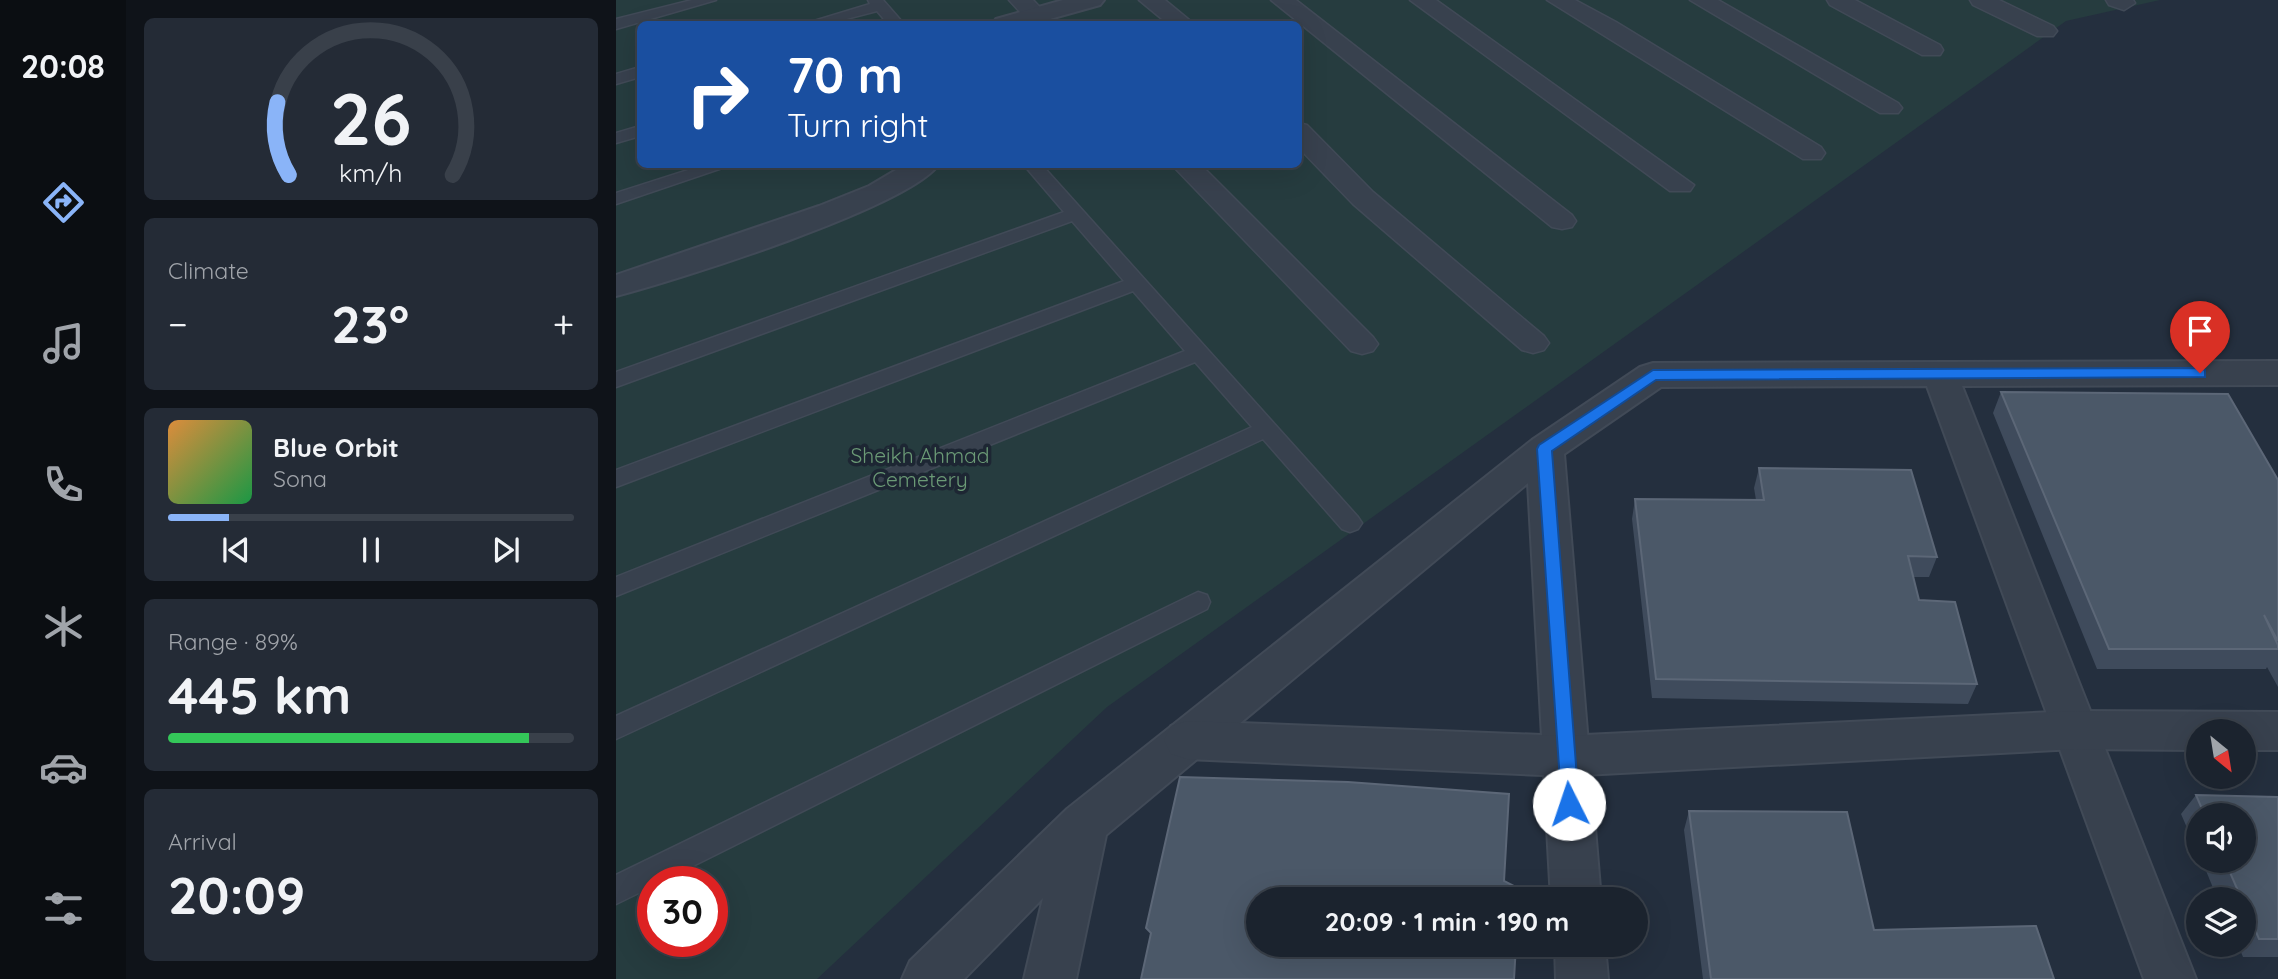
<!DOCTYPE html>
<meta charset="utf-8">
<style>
:root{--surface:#1b232e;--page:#242b36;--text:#f1f3f6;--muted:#a0a4aa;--line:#39404a;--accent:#8ab4f8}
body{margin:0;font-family:Quicksand,sans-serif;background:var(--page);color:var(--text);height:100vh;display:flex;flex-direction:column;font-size:26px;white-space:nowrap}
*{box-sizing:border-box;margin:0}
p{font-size:23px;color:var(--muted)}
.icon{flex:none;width:38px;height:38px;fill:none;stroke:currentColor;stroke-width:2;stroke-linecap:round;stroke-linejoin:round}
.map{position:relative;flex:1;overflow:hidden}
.panel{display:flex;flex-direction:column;gap:18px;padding:18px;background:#0f1319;width:490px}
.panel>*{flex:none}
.hud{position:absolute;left:21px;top:21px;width:665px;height:147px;border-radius:10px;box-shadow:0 7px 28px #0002,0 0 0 2px var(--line);background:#1a4fa0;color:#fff;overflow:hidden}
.needle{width:46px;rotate:150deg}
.buttons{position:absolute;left:1570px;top:719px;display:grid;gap:14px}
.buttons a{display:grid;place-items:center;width:70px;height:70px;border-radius:50%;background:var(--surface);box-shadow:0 7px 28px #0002,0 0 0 2px var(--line);font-size:35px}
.speed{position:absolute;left:21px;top:866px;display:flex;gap:14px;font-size:35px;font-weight:700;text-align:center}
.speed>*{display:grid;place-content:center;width:91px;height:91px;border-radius:50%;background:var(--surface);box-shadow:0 7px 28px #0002,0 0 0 2px var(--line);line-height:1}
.speed .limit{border:10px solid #d22;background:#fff;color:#111}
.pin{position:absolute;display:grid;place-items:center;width:60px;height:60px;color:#fff;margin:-72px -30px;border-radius:50% 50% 50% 0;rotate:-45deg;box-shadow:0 0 7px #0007}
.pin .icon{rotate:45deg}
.me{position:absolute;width:77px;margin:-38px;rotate:356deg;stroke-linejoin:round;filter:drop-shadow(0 0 5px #0008)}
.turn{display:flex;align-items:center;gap:24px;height:147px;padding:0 35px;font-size:32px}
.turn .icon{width:91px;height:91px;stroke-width:2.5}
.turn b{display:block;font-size:49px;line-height:60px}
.big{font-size:52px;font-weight:800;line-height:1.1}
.panel .tile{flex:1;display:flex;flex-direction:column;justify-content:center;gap:10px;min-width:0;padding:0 24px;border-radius:10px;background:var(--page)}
.panel .dial{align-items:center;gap:0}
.dial svg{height:182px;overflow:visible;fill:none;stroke:var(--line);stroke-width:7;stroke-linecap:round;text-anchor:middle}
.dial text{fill:var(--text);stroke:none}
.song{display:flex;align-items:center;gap:21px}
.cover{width:84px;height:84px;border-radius:10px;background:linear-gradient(135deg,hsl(30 70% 55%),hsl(140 70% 35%))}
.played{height:7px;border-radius:4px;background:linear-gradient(90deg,var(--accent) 15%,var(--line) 15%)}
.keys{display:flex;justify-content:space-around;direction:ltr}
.heat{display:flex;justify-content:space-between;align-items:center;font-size:38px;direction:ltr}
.charge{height:10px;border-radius:5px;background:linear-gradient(90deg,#34c759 89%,var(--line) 0)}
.trip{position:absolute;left:630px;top:887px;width:402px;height:70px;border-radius:35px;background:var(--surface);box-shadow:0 7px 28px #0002,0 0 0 2px var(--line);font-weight:800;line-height:70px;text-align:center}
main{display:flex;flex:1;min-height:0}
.tab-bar{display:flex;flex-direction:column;width:126px;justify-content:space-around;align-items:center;background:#0b0e12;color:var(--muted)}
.tab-bar .icon{width:49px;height:49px}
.tab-bar .on{color:var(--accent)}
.tab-bar b{font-size:32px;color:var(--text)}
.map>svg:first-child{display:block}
</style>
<main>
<nav class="tab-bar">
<b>20:08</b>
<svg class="icon on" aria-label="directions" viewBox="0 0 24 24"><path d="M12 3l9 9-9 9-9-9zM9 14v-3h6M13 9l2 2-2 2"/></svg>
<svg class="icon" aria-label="music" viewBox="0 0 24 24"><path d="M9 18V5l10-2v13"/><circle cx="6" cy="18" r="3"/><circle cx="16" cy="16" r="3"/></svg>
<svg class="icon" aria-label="phone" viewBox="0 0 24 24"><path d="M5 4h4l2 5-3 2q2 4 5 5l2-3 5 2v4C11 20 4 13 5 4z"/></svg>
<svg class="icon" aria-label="climate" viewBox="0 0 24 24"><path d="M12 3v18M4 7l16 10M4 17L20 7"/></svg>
<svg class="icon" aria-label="car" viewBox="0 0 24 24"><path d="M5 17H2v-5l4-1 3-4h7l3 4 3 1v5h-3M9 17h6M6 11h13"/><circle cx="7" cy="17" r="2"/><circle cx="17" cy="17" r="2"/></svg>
<svg class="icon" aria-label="filters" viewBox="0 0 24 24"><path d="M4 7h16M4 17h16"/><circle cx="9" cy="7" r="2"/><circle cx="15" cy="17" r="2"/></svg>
</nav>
<section class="panel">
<div class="tile dial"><svg viewBox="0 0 100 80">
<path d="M14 69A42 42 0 1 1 86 69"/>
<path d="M14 69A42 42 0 0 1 9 37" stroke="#8ab4f8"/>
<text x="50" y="56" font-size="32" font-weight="700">26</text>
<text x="50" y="72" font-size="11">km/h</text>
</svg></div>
<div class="tile"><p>Climate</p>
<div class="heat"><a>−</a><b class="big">23°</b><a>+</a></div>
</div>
<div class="tile">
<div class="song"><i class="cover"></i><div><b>Blue Orbit</b><p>Sona</p></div></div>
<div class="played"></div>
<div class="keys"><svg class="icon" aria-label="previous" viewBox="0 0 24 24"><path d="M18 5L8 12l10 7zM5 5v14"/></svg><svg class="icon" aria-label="pause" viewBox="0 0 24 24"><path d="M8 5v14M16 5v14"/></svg><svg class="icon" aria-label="next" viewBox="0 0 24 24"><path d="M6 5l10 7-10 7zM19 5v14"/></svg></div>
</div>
<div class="tile"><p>Range · 89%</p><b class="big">445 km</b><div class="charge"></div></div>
<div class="tile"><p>Arrival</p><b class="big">20:09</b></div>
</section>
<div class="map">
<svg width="1662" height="979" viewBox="0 0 1662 979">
<rect width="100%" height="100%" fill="#242f3e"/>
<path fill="#263c3f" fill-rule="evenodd" d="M0 0H1544L1450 21 491 707 201 979H0ZM24 24H682V164H24ZM37 882H96V942H37Z"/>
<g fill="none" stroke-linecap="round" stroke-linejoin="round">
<g stroke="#414a57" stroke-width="3">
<g id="service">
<polygon points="76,0 100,0 0,29 0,19"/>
<polygon points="252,0 267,0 288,24 272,24 261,11 211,24 188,24 254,4"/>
<polygon points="24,67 24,77 0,84 0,74"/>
<polygon points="24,126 24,136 0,143 0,133"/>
<polygon points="91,164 118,164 0,204 0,193"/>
<polygon points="407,164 425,164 742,517 746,523 742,529 734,532 726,529 647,439 0,739 0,716 636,427 579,362 0,596 0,577 569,351 517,291 0,487 0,470 508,281 456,221 0,387 0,372 448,212"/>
<polygon points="582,592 591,595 594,602 591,609 45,882 37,882 37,886 0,904 0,875"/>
</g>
</g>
<g stroke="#414a57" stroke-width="3">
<g id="pedestrian">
<polygon points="393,0 417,0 440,24 415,24"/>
<polygon points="523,0 549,0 578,24 552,24"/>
<polygon points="655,0 680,0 956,215 960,221 956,227 946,229 936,227"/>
<polygon points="794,0 820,0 1078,185 1074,191 1054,191"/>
<polygon points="931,0 959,0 1000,22 1205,147 1209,153 1205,159 1187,159"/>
<polygon points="1074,0 1102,0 1282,103 1286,108 1282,113 1264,113"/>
<polygon points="1211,0 1239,0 1324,45 1327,50 1324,55 1306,55 1214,5"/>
<polygon points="1354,0 1383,0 1437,26 1441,31 1437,36 1421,36 1357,5"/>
<polygon points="1490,0 1517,0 1519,3 1508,10 1493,5"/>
<polygon points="682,123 691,125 757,192 928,336 933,343 928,350 917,353 906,350 737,204 682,147"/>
<polygon points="555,164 584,164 757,337 762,344 757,351 746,354 735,351"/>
</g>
</g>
<g stroke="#414a57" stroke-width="4">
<g id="minor">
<polygon points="447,0 488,0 484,5 416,24 376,24 380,19"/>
<path d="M290 164H323C294 207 58 281 0 296V275L203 206 253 186Z"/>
<polygon points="1662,361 1662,385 1346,386 1580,979 1528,979 1311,386 1045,387 948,454 985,900 935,900 912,483 490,835 460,979 408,979 427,898 348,979 286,979 294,961 451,809 916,440 1024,367 1037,363"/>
<polygon points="939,945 989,945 992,979 940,979"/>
</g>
</g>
<g stroke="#414a57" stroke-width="4">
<polygon id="tertiary" points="1459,711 1662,712 1662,750 1628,750 1628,732 1582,732 1582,750 1459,749 949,776 571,759 555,754 548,740 555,726 571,721 949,736"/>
</g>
<use href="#service" fill="#38414e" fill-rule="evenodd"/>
<use href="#pedestrian" fill="#38414e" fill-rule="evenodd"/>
<use href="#minor" fill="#38414e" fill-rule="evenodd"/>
<use href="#tertiary" fill="#38414e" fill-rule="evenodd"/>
</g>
<g fill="#3f4b5c">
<polygon points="1385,392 1662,480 1662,687 1651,667 1650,669 1481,669 1377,413"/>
<polygon points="1143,468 1321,557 1313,577 1297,577 1303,600 1361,684 1352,704 1036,698 1016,519 1019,499 1140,500 1138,488"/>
<polygon points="1580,795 1662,797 1662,957 1627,957 1622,945 1628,945 1628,900 1602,900 1586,861 1628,861 1628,816 1582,816 1582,853 1565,814"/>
<polygon points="1073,811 1258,930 1438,979 1087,979 1068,830"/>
</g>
<g fill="#4b5868" stroke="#5c6777" stroke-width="2">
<polygon points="1385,392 1612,394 1662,480 1662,641 1648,615 1662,645 1662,649 1493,649"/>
<polygon points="1143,468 1295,470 1321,557 1292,556 1303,600 1339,602 1361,684 1040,679 1019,499 1148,500"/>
<polygon points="564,777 732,782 893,794 888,881 902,888 902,900 642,900 642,945 900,945 898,979 525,979 535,933 530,928"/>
<polygon points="1580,795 1662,797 1662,939 1643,939 1628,903 1628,900 1626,900 1609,861 1628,861 1628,816 1589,816"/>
<polygon points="1073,811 1231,812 1258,930 1420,926 1438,979 1095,979"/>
</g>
<polygon fill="#1a73e8" stroke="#114b97" stroke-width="2" points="1584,368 1589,370 1589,377 1040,380 936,451 963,804 960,810 953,813 946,810 921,449 923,445 1037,370"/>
<g text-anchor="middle" stroke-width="7" stroke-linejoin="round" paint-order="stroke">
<g font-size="21" fill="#6b9a76" stroke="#1d2633">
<text x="304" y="463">Sheikh Ahmad<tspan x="304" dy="24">Cemetery</tspan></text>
</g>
</g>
</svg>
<div class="buttons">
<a><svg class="needle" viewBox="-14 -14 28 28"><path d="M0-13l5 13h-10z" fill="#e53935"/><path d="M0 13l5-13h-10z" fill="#a0a4aa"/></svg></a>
<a><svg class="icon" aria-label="sound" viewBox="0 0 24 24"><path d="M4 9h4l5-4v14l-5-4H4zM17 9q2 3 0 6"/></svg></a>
<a><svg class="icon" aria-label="layers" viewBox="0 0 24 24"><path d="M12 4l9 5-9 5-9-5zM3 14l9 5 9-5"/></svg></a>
</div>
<div class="speed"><div class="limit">30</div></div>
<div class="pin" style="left:1584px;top:373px;background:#d93025"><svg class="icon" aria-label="arrive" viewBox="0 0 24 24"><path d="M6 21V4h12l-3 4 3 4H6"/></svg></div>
<svg class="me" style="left:953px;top:804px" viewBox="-20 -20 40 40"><circle r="19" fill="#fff"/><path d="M0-13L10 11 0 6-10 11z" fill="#1a73e8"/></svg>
<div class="trip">20:09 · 1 min · 190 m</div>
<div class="hud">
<div class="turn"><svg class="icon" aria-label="right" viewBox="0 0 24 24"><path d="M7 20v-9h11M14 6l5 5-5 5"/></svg><div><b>70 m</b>Turn right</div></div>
</div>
</div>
</main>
